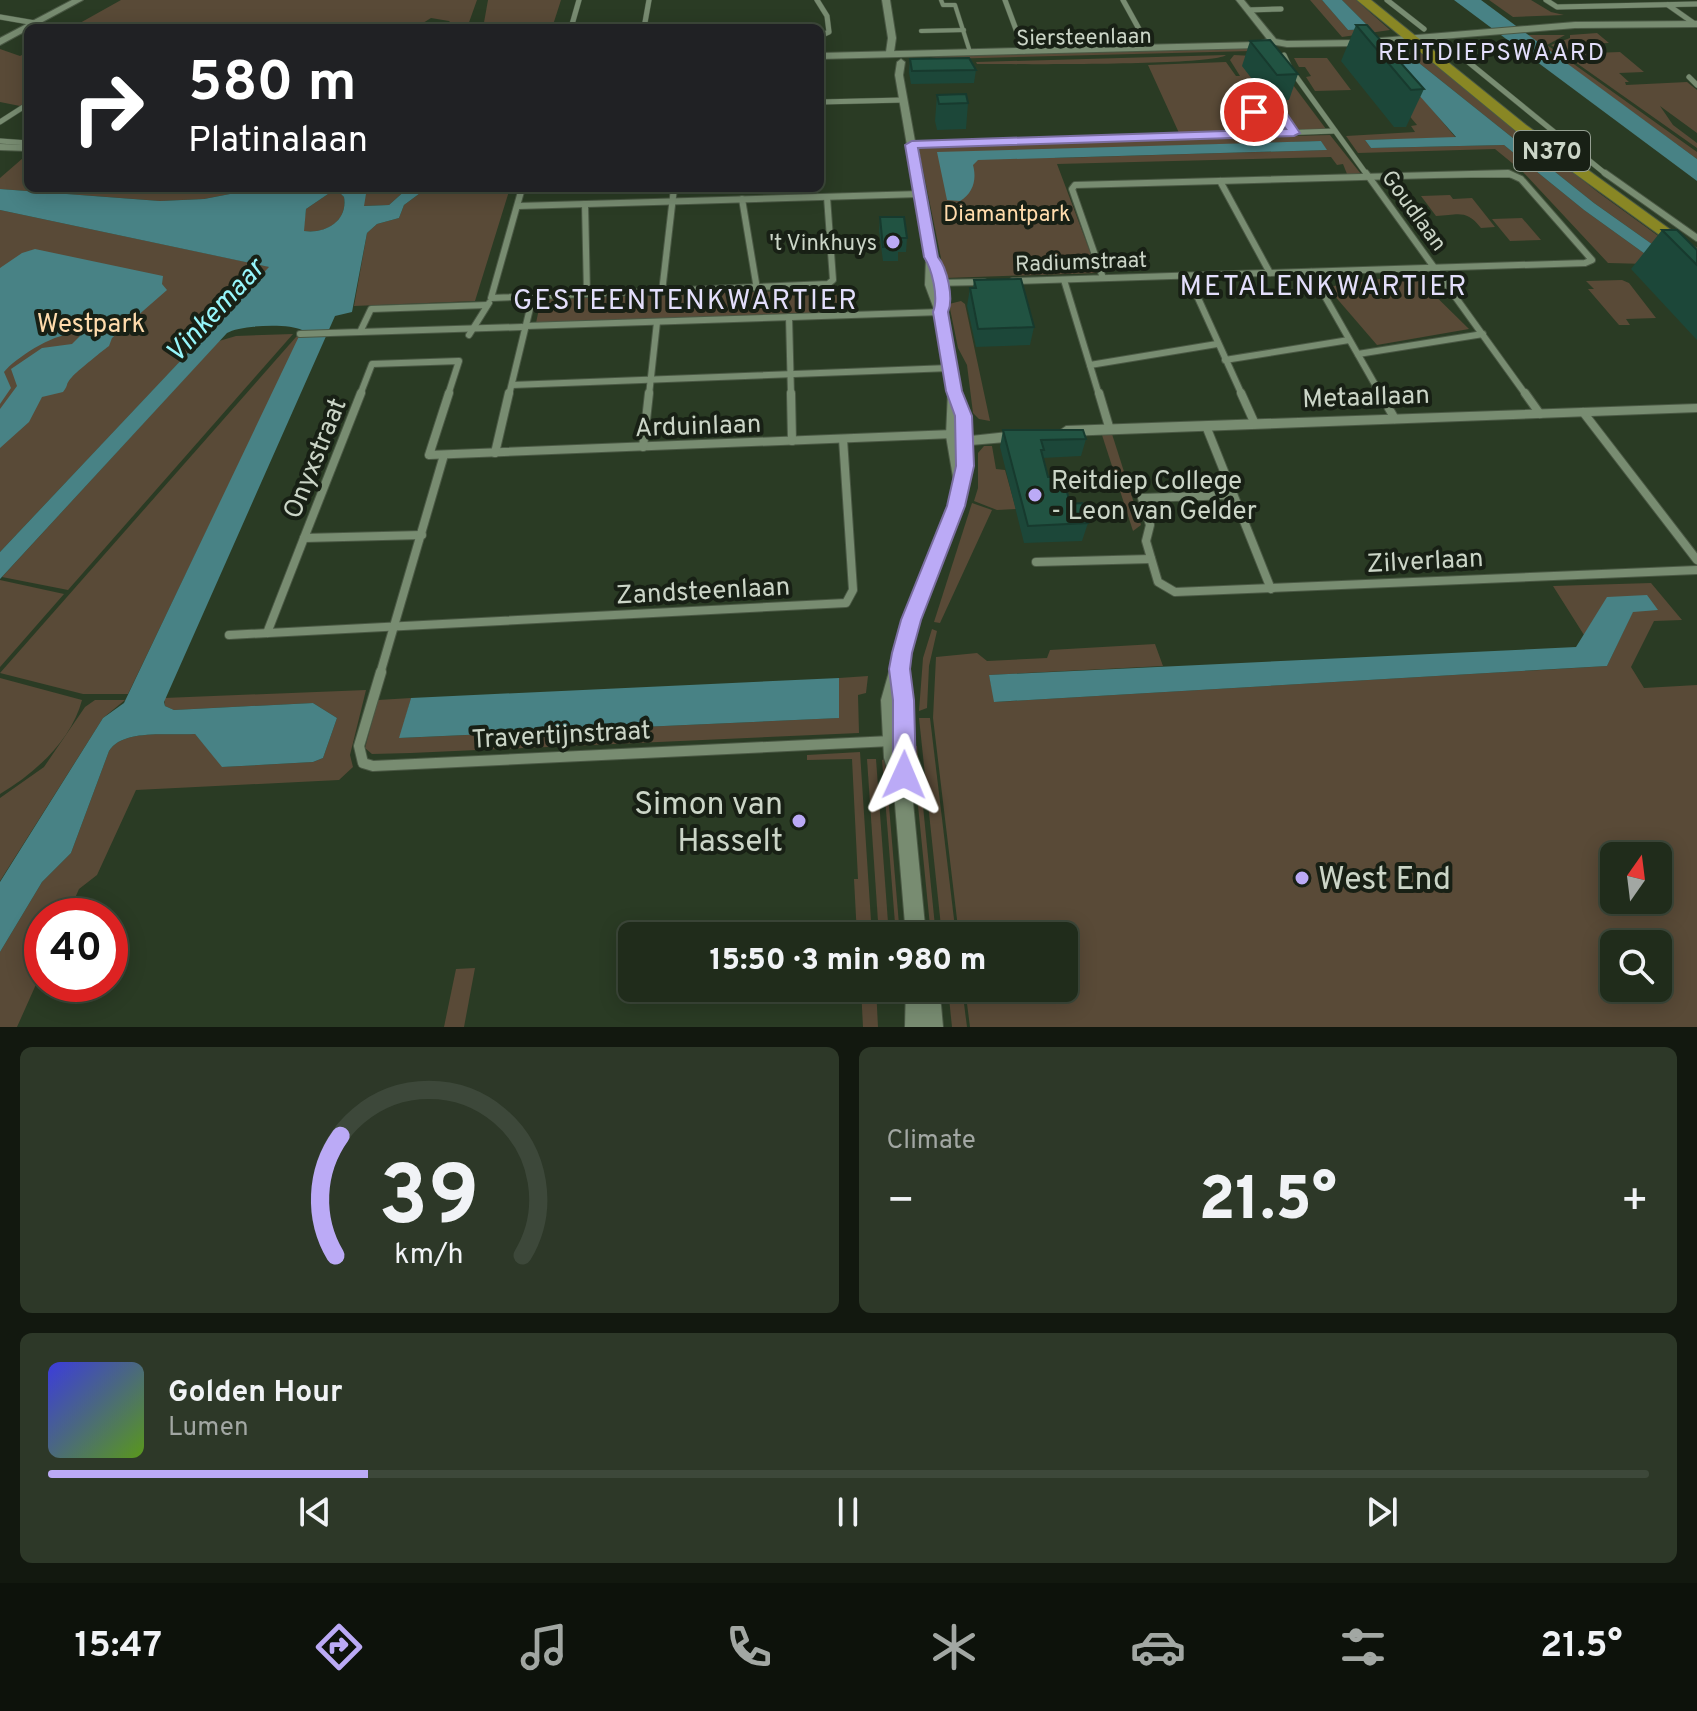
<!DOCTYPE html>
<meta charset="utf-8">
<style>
:root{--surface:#202c1b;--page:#2d3828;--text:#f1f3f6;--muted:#a2a7a3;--line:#3d483a;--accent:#bbaaf6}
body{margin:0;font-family:Overpass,sans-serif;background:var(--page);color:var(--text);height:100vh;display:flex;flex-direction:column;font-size:30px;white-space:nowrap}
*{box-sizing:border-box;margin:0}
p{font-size:26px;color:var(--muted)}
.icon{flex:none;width:44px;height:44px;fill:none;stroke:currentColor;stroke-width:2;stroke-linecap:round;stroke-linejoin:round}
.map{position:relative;height:1027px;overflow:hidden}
.side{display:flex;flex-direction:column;gap:20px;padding:20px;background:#12180f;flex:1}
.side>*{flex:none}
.guide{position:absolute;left:24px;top:24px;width:800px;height:168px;border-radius:12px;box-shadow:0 4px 20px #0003,0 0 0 2px var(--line);background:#202124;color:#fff;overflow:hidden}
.needle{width:52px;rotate:14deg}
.tools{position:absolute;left:1600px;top:842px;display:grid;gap:16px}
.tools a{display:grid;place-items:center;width:72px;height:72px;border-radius:12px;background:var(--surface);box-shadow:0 4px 20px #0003,0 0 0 2px var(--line);font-size:40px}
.speed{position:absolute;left:24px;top:898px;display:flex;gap:16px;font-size:40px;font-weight:700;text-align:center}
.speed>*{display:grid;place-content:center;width:104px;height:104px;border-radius:50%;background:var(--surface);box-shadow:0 4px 20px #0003,0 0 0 2px var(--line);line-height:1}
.speed .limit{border:12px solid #d22;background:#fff;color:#111}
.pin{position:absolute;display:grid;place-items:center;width:68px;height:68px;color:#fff;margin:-34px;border:4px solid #fff;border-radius:50%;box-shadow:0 2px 8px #0007}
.me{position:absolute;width:88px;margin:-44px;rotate:1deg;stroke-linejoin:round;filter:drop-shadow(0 0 6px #0008)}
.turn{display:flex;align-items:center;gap:28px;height:168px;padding:0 32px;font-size:36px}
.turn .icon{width:104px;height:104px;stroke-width:2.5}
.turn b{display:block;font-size:56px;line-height:68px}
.big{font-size:60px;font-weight:800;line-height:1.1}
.side .widget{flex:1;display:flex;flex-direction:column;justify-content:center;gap:12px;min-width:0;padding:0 28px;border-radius:12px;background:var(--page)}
.side .dial{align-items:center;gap:0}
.dial svg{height:208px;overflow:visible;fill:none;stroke:var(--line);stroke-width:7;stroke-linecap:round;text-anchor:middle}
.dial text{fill:var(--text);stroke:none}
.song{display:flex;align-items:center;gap:24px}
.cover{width:96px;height:96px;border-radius:12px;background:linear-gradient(135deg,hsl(240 70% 55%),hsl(90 70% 35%))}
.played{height:8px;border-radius:4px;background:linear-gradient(90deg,var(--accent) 20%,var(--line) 20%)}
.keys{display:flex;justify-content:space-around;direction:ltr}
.heat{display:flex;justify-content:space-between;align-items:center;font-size:44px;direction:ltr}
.side .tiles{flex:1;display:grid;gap:20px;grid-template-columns:1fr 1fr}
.widget:last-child{grid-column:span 2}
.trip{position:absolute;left:618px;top:922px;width:460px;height:80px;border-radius:12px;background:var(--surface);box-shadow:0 4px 20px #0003,0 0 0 2px var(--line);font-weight:800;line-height:80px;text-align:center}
.menu{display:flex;height:128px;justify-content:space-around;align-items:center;background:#0d120b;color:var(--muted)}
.menu .icon{width:56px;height:56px}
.menu .current{color:var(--accent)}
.menu b{font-size:36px;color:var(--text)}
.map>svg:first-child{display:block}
</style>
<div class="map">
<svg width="1697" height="1027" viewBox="0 0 1697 1027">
<rect width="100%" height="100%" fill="#2a3b24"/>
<g fill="#594a37" fill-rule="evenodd">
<polygon points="121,0 477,0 467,28 456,28 449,21 431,18 415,28 71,28"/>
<polygon points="488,0 561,0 552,28 524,28 521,25 483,28"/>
<polygon points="1310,0 1322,0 1348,30 1370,28 1342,0 1356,0 1390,30 1342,37"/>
<polygon points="1489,0 1531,0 1551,12 1564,15 1513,17"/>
<polygon points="1597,33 1609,43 1585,44 1594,53 1620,52 1644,72 1619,73 1629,82 1625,82 1626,85 1687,82 1697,90 1697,133 1660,106 1673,125 1697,143 1697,148 1551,45 1570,38 1570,35"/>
<polygon points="1527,35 1565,35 1547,45 1697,152 1697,159"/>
<polygon points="1249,46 1251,51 943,59 923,56"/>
<polygon points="0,49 20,56 28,52 28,101 20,106 0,102"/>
<polygon points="1421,53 1599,193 1697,264 1697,276 1594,203 1414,59 1414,88 1456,138 1365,140 1371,148 1504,145 1584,210 1684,282 1647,264 1608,263 1523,172 1495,149 1358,153 1346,136 1415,132 1411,126 1417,125 1360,57"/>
<path d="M1226 55C1213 66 1010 64 977 64L976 62Z"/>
<polygon points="1234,55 1272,57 1326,129 1293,130 1278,109 1229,109 1230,114 1271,114 1282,130 1179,133 1148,65 1226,62 1236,76 1240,76 1230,60"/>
<polygon points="1294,58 1327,58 1351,90 1315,91 1306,77 1311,76 1305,67 1299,67"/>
<path d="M1330 135 1361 174H1347L1343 164 1337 165 1331 157 1057 164 1098 273 945 278 918 145ZM1321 141 1326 150 1055 158 1052 150Z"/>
<polygon points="23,158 28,158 28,188 261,188 204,199 160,201 0,189 0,178"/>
<polygon points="367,188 408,188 389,205 363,206"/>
<polygon points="427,188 510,188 475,301 354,306 367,233 377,224 399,218 404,205"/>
<path d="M331 192H339L344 197C348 222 325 234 303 231L306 209Z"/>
<path d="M1450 195 1453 199 1472 198 1495 227 1481 228C1466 209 1459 215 1436 216L1421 196Z"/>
<polygon points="0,210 270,267 195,346 188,348 187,351 191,350 0,552"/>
<polygon points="1522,218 1541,240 1510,241 1492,219"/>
<polygon points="1413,274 1469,329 1377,345 1327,287"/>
<polygon points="1622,280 1629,283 1656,318 1626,319 1630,325 1619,325 1588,289 1594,289 1586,281"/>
<polygon points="836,285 838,312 536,323 541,299 818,290"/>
<polygon points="961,301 965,304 990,421 979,419 973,413 967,365 958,348 949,304"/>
<polygon points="293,334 68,590 2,577 219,341 236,336"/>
<polygon points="301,335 128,694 83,694 0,673 296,337"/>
<polygon points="1112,434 1141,525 1133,531 1102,435"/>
<polygon points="984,446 992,446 996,469 1005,470 1016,509 997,510 974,501 978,488 978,453"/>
<polygon points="972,503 992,510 940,623 934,622"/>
<polygon points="0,580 64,594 0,667"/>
<path d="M1651 583 1682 620 1654 621 1631 667 1644 688 1697 685V1027H970L965 988H1064V936H959L933 718 936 657 977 653 987 661 1047 658 1050 650 1155 644 1163 666 989 675 995 702 1607 666 1633 611 1657 609 1608 597 1584 635 1553 586ZM1614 856H1658V900H1614ZM1614 944H1658V988H1614Z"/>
<polygon points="932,629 937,631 929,666 927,708 919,711 923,658"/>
<polygon points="868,676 866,693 858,695 859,733 411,753 372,754 365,748 378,700 411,698 400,738 838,718 839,678"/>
<path d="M0 678 82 700C71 741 35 773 0 794Z"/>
<path d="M366 690 350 755 353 767 339 780 136 790 97 875 79 889 67 916H42V971L17 1027H0V952L42 882 71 853 109 751C123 728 171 736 195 734L223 767 313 762 323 758 337 718 313 703 174 710 165 706 164 698Z"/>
<polygon points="95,700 125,700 103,718 0,881 0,798 44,767 85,707"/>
<polygon points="919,718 930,718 956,936 942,936"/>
<polygon points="912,745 917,746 936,936 931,936"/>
<polygon points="860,752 872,936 857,936 854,879 858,879 852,759 807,760 807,755"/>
<polygon points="867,759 876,759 889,936 879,936"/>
<polygon points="885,759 900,936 896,936 882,760"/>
<polygon points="475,968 464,1027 444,1027 456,969"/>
<polygon points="861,988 876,988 878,1027 863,1027"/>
<polygon points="948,988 962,988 967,1027 952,1027"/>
</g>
<g fill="#488285" fill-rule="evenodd">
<polygon points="1322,0 1342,0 1371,29 1348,30"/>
<polygon points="1454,0 1481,0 1697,159 1697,181"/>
<polygon points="1387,59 1414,59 1594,203 1697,276 1684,282 1584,210 1504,145 1371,148 1365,140 1456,137"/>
<path d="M1321 141 1327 150 978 160 973 165C977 180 973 193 960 201L947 200 937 152Z"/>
<path d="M261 188H367L364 206 389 205 408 188H427L404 205 399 218 377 224 367 233 352 312 335 316 164 702 165 706 174 710 313 703 337 718 323 758 313 762 222 767 195 734C171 736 123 728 109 751L71 853 42 882 0 952V882L103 718 124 703 302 330C289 323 240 325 227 333L0 579V552L269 267 0 210V189L160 201 204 199ZM331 192H339L344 197C348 221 326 234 304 231L306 209Z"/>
<path d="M35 249 163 276 162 284 167 290 112 338 109 346C107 347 75 373 72 377 64 386 70 383 63 392L42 397 29 422 0 448V409L17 386 11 369 42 348 72 344 80 336C65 326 16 357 4 372L11 388 0 404V268L22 253Z"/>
<polygon points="1647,595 1658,610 1633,612 1607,666 994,702 989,675 1576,647 1607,597"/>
<polygon points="839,678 839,718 399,738 411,698"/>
</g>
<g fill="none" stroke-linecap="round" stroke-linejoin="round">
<g stroke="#4a5844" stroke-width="5">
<g id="pedestrian-far1">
<polyline points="941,0 943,5 955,5 970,52"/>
<polyline points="921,31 964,30"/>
</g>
</g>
<g stroke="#4a5844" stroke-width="8">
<g id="pedestrian">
<polyline points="360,332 522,327"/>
<polyline points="300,334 360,332 371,309 487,305"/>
<polyline points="469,335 489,303"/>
</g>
</g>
<g stroke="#4a5844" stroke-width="6">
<g id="minor-far3">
<polyline points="817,0 827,16 829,32 820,36"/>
<polyline points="1005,0 1024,51"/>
<polyline points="1123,0 1149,47"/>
<polyline points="1387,0 1424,29"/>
<polyline points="1546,0 1557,7 1697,4"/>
<polyline points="1668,5 1695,24"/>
<polyline points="1248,10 1281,9"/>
<polyline points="0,17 35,23"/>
<polyline points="571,28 579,0"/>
<polyline points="644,28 649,0"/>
<polyline points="1451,48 1607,175"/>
<polyline points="1284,55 1289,66"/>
<polyline points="1292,71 1367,175"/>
<polyline points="1689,77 1697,85"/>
<polyline points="820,102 903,100"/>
<polyline points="1229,106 1233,113 1276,111 1294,133"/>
<polyline points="0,122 28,104"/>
<polyline points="0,141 28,143"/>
<polyline points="912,145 1335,131"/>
<polyline points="1440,175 1512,175"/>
</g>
</g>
<g stroke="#4a5844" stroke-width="8">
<g id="minor-far2">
<polyline points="1366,173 1526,395"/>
<polyline points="1605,173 1697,238"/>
<polyline points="1220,181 1270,273"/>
<polyline points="522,188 491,298 828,284 833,280 827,197"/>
<polyline points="742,199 757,289"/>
<polyline points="585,204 587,294"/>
<polyline points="518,206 920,194"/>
<polyline points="1311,272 1381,395"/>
<polyline points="1188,276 1242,395"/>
<polyline points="1064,280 1099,395"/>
<polyline points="1013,281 1585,263 1592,260 1521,179 1508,173 1075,185 1072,189 1103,278"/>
<polyline points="932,283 984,282"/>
<polyline points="662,292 674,188"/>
<polyline points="789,317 791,395"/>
<polyline points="526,326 941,312"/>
<polyline points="1358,354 1483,334"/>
<polyline points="1225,360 1349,340"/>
<polyline points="1090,365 1217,344"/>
<polyline points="512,385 950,368"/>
<polyline points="360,395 372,364 459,361 448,395"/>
<polyline points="509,395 533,296"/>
<polyline points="649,395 657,322"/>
</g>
</g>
<g stroke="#4a5844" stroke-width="10">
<g id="minor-far1">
<polyline points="361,393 304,538 422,535"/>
<polyline points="449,393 429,455 953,434"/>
<polyline points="791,393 792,441"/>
<polyline points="1099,393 1110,430"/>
<polyline points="1241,393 1255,424"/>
<polyline points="1380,393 1395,419"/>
<polyline points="1525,393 1540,414"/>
<polyline points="1583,412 1697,560"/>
<polyline points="1206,426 1271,589"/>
<polyline points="643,447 649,393"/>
<polyline points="495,453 509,393"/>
<polyline points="1233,495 1142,498 1150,525 1146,541 1158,582 1175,592 1697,570"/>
<polyline points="1036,562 1151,559"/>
<polyline points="267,633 304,538"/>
<polyline points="229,635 846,603 853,590 843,439"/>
<polyline points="380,674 444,455"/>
</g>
</g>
<g stroke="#4a5844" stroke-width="12">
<polyline id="minor" points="381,672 359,746 363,763 373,766 891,741"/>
</g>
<g stroke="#4a5844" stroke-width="2">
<g id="tertiary">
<polygon points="882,0 890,0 896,38 894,52 890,55 886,52 888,38"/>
<polygon points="1236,0 1244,0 1276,39 1276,43 1270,43"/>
<polygon points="901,59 905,62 903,75 936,257 937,285 947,312 960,391 970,419 971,436 1017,431 1024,436 1017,441 971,445 972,466 963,506 919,622 906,668 914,757 912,792 926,936 906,936 894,792 884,758 881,700 903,622 949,506 954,483 946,436 948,391 935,312 925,285 926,257 895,75 897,62"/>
<polygon points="1697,404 1697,412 1066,436 1059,431 1066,426"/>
<polygon points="906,988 935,988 941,1005 943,1027 905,1027"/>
</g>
</g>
<g stroke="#4a5844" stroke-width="2">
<g id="secondary">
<polygon points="72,0 83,0 0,45 0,38"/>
<polygon points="1697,21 1697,27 1575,28 1356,46 1287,47 1271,44 1259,48 820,59 820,53 1258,42 1270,38 1287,41 1356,40 1575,22"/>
<polygon points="0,144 28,145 28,151 0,150"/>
</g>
</g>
<g stroke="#4a5844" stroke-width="2">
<polygon id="trunk" points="1357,0 1371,0 1526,125 1697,249 1697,262 1516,131"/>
</g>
<use href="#pedestrian-far1" stroke="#788c71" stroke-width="4"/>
<use href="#pedestrian" stroke="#788c71" stroke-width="6"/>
<use href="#minor-far3" stroke="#788c71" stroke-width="5"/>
<use href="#minor-far2" stroke="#788c71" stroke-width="6"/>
<use href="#minor-far1" stroke="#788c71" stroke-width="8"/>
<use href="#minor" stroke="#788c71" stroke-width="10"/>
<use href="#tertiary" fill="#788c71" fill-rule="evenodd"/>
<use href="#secondary" fill="#788c71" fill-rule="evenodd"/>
<use href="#trunk" fill="#898724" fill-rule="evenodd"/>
</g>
<g fill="#1c4739">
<polygon points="1356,25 1424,89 1406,127 1394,127 1341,61"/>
<polygon points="1250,41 1298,74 1289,100 1268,100 1242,66"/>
<polygon points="910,59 976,70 974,83 911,84 909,72"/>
<polygon points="937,95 968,103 966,129 937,130 935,121"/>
<polygon points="880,217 907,238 906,252 898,252 898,261 883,261 879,231"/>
<polygon points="1662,230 1697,250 1697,340 1631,269"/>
<polygon points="974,280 1034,327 1030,345 976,347 967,306 970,288 973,288"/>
<polygon points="1003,430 1086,439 1081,456 1043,458 1048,477 1088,523 1082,541 1024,543 1000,447"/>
</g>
<g fill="#215342" stroke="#173a2e" stroke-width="2">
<polygon points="1356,25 1367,25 1424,89 1411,90"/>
<polygon points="1270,40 1298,74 1277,75 1250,41"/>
<polygon points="969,58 976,70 912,71 910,59"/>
<polygon points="966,94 968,103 939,104 937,95"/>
<polygon points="880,217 904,217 907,238 897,238 898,247 883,247"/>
<polygon points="1662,230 1677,230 1697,250 1697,265"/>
<polygon points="1021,279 1034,327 978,329 970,288 976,288 974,280"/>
<polygon points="1003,430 1083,430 1086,439 1041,440 1044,450 1041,450 1048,477 1063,476 1070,504 1082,503 1088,523 1028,526"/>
</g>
<path fill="#bbaaf6" stroke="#7a6ea0" stroke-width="2" d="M1254 108 1285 111 1300 133 1294 136 918 148 938 257C947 268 954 298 948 312L962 391 972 416 974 466 965 506 921 620 912 653 910 669 914 700 916 775 912 782 904 785 897 782 893 775V700L889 669 892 653 901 620 947 506 956 466 955 416 946 391 933 312C939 298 932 269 924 257L905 145 912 141 1286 129 1277 117 1250 115V109Z"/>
<g fill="#bbaaf6" stroke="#182015" stroke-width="3">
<circle cx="893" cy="242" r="8"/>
<circle cx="1035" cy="495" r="8"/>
<circle cx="799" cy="821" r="8"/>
<circle cx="1302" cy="878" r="8"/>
</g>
<g text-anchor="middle" stroke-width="8" stroke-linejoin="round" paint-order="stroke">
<g font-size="22" fill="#cbd5c7" stroke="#182015">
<text transform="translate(1084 36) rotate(-1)" y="8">Siersteenlaan</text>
<text transform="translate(1415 210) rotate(54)" y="8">Goudlaan</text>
<text transform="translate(1081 261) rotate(-2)" y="8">Radiumstraat</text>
</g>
<g font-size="22" fill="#ffdbac" stroke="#182015">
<text x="1007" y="221">Diamantpark</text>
</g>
<g font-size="22" fill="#cbd5c7" stroke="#182015" text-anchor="end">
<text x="877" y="250">'t Vinkhuys</text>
</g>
<g font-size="24" letter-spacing="2" fill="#e3defb" stroke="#182015">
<text x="1492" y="60">REITDIEPSWAARD</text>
</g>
<rect fill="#182015" stroke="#959f92" stroke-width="2" x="1514" y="131" width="76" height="40" rx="6"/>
<g font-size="24" font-weight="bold" fill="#cbd5c7">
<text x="1552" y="159">N370</text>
</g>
<g font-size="26" fill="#ffdbac" stroke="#182015">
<text x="91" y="332">Westpark</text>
</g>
<g font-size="26" fill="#cbd5c7" stroke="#182015">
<text transform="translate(1366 396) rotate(-2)" y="9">Metaallaan</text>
<text transform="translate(698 425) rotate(-2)" y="9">Arduinlaan</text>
<text transform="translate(314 458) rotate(-68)" y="9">Onyxstraat</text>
<text transform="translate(1425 560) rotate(-3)" y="9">Zilverlaan</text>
<text transform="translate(703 590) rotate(-3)" y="9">Zandsteenlaan</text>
<text transform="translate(561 734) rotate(-3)" y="9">Travertijnstraat</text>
</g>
<g font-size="26" fill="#cbd5c7" stroke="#182015" text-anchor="start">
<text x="1051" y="489">Reitdiep College<tspan x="1051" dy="30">- Leon van Gelder</tspan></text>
</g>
<g font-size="28" letter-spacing="2" fill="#e3defb" stroke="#182015">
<text x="1324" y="295">METALENKWARTIER</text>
<text x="686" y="309">GESTEENTENKWARTIER</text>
</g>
<g font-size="28" font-style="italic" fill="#96f6fb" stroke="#182015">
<text transform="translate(214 310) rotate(-47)" y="10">Vinkemaar</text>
</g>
<g font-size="32" fill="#cbd5c7" stroke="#182015" text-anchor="end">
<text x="783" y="814">Simon van<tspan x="783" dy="37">Hasselt</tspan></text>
<text x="1318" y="889" text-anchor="start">West End</text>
</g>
</g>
</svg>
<div class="tools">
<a><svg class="needle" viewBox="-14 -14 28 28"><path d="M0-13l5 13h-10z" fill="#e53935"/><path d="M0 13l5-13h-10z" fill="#a2a7a3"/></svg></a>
<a><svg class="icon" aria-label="search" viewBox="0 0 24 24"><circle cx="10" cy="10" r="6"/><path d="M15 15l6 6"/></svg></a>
</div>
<div class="speed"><div class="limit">40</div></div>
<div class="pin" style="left:1254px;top:112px;background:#d93025"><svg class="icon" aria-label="arrive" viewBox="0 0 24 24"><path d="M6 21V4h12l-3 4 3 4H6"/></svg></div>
<svg class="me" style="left:904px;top:775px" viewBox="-20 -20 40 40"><path d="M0-17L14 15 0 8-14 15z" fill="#bbaaf6" stroke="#fff" stroke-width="4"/></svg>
<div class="trip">15:50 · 3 min · 980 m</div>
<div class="guide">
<div class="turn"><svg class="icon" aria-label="right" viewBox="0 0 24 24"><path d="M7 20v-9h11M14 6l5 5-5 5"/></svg><div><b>580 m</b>Platinalaan</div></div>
</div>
</div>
<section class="side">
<div class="tiles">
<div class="widget dial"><svg viewBox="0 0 100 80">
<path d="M14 69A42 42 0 1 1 86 69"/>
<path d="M14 69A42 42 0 0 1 16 23" stroke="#bbaaf6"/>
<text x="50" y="56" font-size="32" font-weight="700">39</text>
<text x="50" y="72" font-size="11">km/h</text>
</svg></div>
<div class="widget"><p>Climate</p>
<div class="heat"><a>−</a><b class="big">21.5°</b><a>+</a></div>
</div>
<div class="widget">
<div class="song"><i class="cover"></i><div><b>Golden Hour</b><p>Lumen</p></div></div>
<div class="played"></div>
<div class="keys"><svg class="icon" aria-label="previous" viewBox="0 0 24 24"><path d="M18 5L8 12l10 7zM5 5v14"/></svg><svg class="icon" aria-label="pause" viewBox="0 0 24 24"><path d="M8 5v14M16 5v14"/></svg><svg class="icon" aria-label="next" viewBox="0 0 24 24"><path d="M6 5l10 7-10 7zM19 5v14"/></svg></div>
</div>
</div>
</section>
<nav class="menu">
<b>15:47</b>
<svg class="icon current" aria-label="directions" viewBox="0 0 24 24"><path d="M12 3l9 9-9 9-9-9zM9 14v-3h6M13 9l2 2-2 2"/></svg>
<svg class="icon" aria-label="music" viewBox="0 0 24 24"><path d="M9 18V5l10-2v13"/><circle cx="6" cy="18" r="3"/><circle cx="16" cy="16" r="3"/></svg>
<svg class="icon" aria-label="phone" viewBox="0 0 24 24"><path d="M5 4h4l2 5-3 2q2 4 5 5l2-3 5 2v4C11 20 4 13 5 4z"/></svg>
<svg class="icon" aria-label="climate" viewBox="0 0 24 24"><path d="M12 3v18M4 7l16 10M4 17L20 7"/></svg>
<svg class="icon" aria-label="car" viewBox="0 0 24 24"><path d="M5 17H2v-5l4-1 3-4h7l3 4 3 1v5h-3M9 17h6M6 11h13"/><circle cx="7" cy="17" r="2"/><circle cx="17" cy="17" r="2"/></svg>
<svg class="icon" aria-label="filters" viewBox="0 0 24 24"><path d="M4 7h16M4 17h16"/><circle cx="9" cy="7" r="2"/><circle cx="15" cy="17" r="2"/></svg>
<b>21.5°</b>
</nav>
